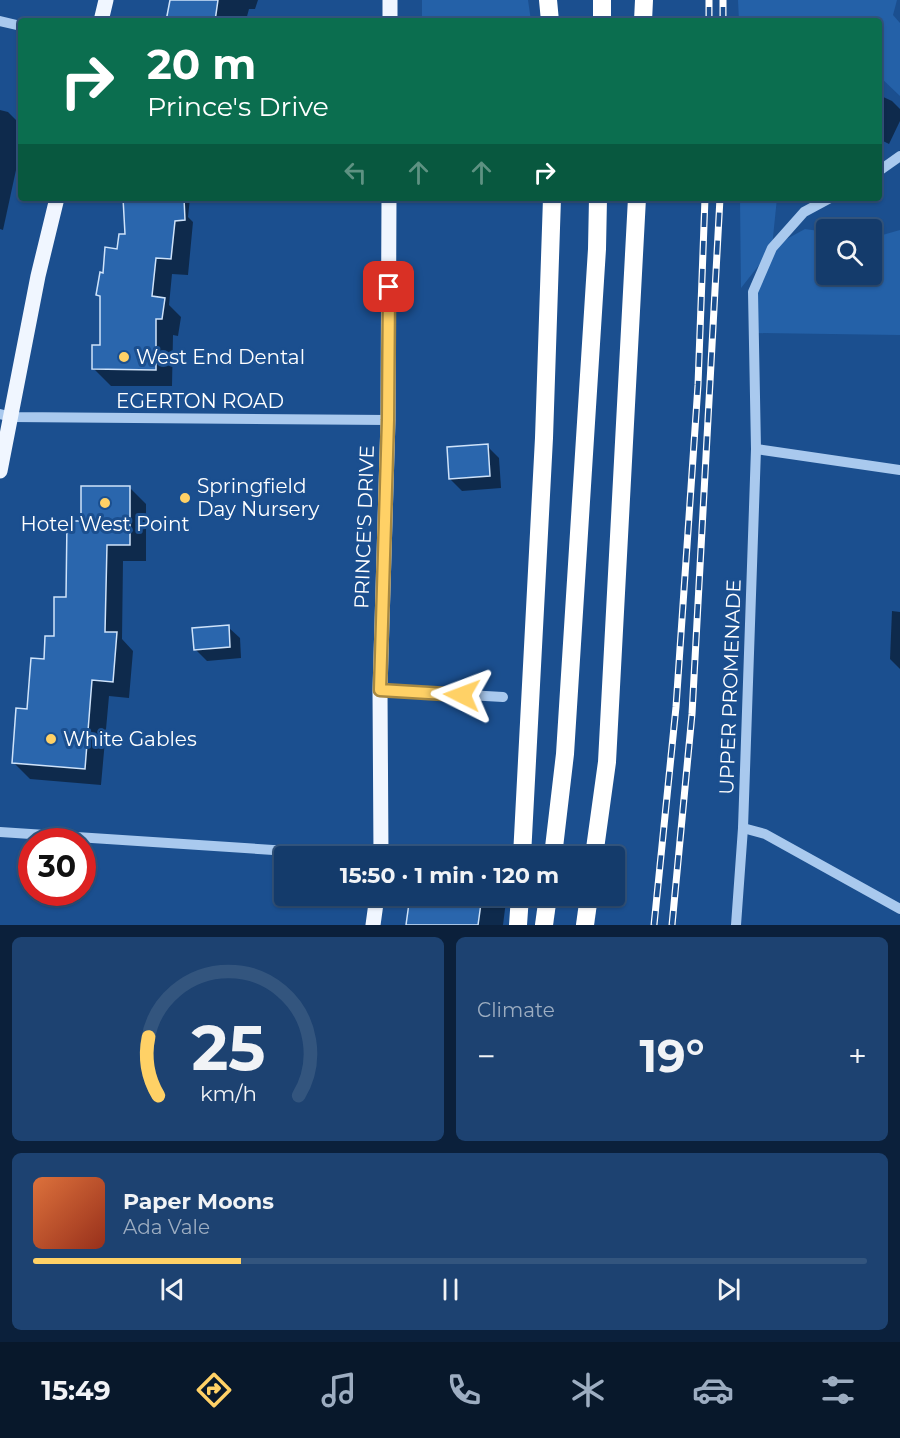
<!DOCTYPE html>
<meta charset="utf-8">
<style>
:root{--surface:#143b6b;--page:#1d4271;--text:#f1f3f6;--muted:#9dadc1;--line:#33557e;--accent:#ffd166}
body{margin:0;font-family:Montserrat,sans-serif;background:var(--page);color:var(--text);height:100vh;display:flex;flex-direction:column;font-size:22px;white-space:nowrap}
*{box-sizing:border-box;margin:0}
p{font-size:20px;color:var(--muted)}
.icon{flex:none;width:33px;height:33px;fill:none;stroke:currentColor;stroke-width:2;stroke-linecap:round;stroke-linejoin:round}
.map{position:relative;height:925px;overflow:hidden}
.drawer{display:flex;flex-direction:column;gap:12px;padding:12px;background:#0b203b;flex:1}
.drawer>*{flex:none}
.guide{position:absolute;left:18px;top:18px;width:864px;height:183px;border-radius:6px;box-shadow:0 2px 4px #0004,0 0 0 2px var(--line);background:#0b6e4f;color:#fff;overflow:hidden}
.fabs{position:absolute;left:816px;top:219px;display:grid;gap:12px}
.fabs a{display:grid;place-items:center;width:66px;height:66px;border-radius:6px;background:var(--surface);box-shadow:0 2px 4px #0004,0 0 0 2px var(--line);font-size:30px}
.speed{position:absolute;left:18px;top:828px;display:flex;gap:12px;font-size:30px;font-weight:700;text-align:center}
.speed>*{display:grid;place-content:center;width:78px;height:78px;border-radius:50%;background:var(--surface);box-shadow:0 2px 4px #0004,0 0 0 2px var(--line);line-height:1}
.speed .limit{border:9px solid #d22;background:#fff;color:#111}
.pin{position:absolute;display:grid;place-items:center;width:51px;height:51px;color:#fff;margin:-26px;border-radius:12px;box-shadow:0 3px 9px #0006}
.me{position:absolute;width:66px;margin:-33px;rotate:273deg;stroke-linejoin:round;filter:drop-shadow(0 0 4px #0008)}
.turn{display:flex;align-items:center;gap:21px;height:126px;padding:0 30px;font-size:27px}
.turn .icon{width:78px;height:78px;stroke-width:2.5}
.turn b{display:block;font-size:42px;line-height:51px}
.lanes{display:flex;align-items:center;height:57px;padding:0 30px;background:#0003;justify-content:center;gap:30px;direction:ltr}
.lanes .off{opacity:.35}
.big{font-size:45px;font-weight:700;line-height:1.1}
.drawer .widget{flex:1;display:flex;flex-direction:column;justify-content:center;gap:9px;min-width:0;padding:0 21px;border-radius:9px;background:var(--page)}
.drawer .dial{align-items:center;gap:0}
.dial svg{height:156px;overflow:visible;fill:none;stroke:var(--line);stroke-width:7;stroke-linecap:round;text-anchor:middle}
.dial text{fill:var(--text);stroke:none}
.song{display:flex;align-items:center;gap:18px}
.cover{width:72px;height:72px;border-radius:9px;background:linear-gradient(135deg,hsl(20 70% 55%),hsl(10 70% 35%))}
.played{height:6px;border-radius:3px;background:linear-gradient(90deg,var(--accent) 25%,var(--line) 25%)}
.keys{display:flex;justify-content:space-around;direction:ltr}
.heat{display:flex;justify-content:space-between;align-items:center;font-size:33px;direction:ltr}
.drawer .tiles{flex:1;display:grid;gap:12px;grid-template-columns:1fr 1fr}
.widget:last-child{grid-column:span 2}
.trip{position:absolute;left:274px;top:846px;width:351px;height:60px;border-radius:6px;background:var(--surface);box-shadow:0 2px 4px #0004,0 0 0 2px var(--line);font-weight:700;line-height:60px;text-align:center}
.tab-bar{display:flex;height:96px;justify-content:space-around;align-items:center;background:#08182b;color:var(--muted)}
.tab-bar .icon{width:42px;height:42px}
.tab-bar .current{color:var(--accent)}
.tab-bar b{font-size:27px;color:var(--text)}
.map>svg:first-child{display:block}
</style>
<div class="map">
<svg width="900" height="925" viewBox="0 0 900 925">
<rect width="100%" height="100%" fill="#1b4f8f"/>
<g fill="#2461a8">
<polygon points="422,0 528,0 531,21 422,21"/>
<polygon points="738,0 897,0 893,15 900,23 900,96 879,76 879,21 739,21"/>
<polygon points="740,198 777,198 772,247 805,229 826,232 826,274 872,274 872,238 900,230 900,335 754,333 753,292 770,251 741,288"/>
</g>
<g fill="#0007">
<polygon points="177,0 258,0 255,9 249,9 246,20 244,19 243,21 168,21"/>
<polygon points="879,95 892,101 900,109 900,121 889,144 879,139"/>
<polygon points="0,110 8,112 21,125 21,147 3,230 0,229"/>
<polygon points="124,198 190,198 188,217 193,222 188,275 172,274 169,305 181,317 178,336 173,335 172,386 111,386 94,369 101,346 102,298 98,295 104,275 126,236"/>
<polygon points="487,446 499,458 501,488 462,491 450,479"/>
<polygon points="129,487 146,504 146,561 123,561 122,639 133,651 129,698 109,696 101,785 30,779 13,762 28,711 55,638 67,599 82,522"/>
<polygon points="892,611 900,612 900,669 890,659"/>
<polygon points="228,627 240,638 241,658 207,661 195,649"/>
<polygon points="411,896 501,896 506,901 503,925 408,925"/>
</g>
<g fill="#2a66ad" stroke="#cfe3fa" stroke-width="1.5">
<polygon points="170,0 218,0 215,21 166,21"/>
<polygon points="123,198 184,198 185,220 175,221 171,259 156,258 152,296 165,298 162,319 156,319 156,370 92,369 92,345 100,345 100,296 96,295 100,272 103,273 105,247 117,249 119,234 125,234"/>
<polygon points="488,444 490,476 449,479 447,447"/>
<polygon points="81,486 130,486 130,545 107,545 105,632 117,632 113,682 92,680 85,769 12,763 16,708 27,709 31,658 44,659 45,636 54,636 54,597 66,597 67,521 81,521"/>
<polygon points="229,625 230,647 194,650 192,628"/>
<polygon points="410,896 482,896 478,925 406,925"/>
</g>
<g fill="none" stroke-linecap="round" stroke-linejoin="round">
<g stroke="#a9c9ee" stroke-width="10">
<polyline points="0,21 21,26"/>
<polyline points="879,171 900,156"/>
<polyline points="0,414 12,417 388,420"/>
<polyline points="756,449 900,470"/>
<polyline points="380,690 503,697"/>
<polyline points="743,828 765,834 900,909"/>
<polyline points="0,832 365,856"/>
<polyline points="736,925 743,828 756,449 753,292 772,248 804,212 830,198"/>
</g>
<g stroke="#f0f6ff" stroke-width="15">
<polyline points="390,0 390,21"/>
<polyline points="101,21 106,0"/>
<polyline points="0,471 38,276 57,198"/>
<polyline points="381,856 380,690 388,420 389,198"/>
<polyline points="373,925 377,896"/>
</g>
<g stroke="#fff" stroke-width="18">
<polyline points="548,0 550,21"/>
<polyline points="602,21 602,0"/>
<polyline points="643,21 644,0"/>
<polyline points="522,856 544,438 552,198"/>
<polyline points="553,856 565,754 597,249 598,198"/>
<polyline points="594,856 607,762 637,198"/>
<polyline points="518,925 520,896"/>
<polyline points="544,925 548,896"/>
<polyline points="585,925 589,896"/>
</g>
<g stroke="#fff" stroke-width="7">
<g id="rail">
<polyline points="709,21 709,0"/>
<polyline points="723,21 723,0"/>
<polyline points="654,925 676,707 698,385 705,198"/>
<polyline points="672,925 692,714 720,198"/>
</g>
</g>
<use href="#rail" stroke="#1b4f8f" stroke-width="4.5" stroke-dasharray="14" stroke-linecap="butt"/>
</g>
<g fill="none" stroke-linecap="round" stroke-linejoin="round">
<g stroke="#a68842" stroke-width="15">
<polyline id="route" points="389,287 388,420 380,690 462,695"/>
</g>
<use href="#route" stroke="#ffd166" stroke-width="10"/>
</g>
<g fill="#ffd166" stroke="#1b4f8f" stroke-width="2">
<circle cx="124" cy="357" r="6"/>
<circle cx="185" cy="498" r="6"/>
<circle cx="105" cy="503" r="6"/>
<circle cx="51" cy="739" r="6"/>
</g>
<g text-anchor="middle" stroke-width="6" stroke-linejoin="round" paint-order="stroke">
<g font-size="20" fill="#fff" stroke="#1b4f8f" text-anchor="start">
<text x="136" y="364">West End Dental</text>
<text x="197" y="493">Springfield<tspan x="197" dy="23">Day Nursery</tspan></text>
<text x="105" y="531" text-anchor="middle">Hotel West Point</text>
<text x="63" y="746">White Gables</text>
</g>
<g font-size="20" fill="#fff" stroke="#1b4f8f">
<text x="200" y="408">EGERTON ROAD</text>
<text transform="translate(364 527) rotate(-88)" y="7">PRINCE'S DRIVE</text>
<text transform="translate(730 687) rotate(-88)" y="7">UPPER PROMENADE</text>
</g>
</g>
</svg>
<div class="fabs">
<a><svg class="icon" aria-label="search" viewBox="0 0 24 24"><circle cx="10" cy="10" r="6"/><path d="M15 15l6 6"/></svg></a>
</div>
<div class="speed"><div class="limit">30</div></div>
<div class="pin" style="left:389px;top:287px;background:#d93025"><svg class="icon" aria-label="arrive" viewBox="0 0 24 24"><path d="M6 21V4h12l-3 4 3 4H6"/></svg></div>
<svg class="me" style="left:462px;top:695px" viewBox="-20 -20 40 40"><path d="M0-17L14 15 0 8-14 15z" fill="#ffd166" stroke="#fff" stroke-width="4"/></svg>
<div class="trip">15:50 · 1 min · 120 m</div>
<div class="guide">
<div class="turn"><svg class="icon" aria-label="right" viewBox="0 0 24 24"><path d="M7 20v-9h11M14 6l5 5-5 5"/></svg><div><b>20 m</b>Prince's Drive</div></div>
<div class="lanes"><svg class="icon off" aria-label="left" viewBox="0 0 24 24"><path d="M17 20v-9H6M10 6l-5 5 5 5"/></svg><svg class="icon off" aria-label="ahead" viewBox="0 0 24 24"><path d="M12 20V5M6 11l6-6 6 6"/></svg><svg class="icon off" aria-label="ahead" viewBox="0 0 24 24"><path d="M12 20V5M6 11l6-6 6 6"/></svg><svg class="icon" aria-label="right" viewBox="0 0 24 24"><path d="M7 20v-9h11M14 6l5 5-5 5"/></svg></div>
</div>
</div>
<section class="drawer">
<div class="tiles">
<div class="widget dial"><svg viewBox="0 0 100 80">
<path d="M14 69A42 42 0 1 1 86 69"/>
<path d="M14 69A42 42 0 0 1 9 39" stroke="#ffd166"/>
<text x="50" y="56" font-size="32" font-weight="700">25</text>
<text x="50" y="72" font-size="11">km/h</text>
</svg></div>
<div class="widget"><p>Climate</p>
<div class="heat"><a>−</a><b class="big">19°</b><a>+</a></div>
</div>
<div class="widget">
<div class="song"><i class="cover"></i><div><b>Paper Moons</b><p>Ada Vale</p></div></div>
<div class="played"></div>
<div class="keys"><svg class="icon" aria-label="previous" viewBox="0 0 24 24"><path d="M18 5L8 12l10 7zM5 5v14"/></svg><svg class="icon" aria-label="pause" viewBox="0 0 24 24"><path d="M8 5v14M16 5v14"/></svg><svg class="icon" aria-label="next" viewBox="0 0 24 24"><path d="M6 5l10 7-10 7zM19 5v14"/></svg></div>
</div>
</div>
</section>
<nav class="tab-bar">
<b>15:49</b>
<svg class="icon current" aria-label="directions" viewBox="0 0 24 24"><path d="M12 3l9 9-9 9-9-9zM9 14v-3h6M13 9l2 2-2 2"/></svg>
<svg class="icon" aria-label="music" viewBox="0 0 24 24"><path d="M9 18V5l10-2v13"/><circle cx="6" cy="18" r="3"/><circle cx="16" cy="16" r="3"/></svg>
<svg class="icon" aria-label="phone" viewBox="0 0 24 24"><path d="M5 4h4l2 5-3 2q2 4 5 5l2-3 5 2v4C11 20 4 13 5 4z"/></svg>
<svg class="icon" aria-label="climate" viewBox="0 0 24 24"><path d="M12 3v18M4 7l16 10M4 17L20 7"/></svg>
<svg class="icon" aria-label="car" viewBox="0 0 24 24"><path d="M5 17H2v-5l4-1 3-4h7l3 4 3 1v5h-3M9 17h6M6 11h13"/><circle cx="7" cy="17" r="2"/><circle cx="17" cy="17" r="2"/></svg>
<svg class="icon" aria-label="filters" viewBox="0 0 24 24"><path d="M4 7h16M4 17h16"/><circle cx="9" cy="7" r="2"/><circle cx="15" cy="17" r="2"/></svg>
</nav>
